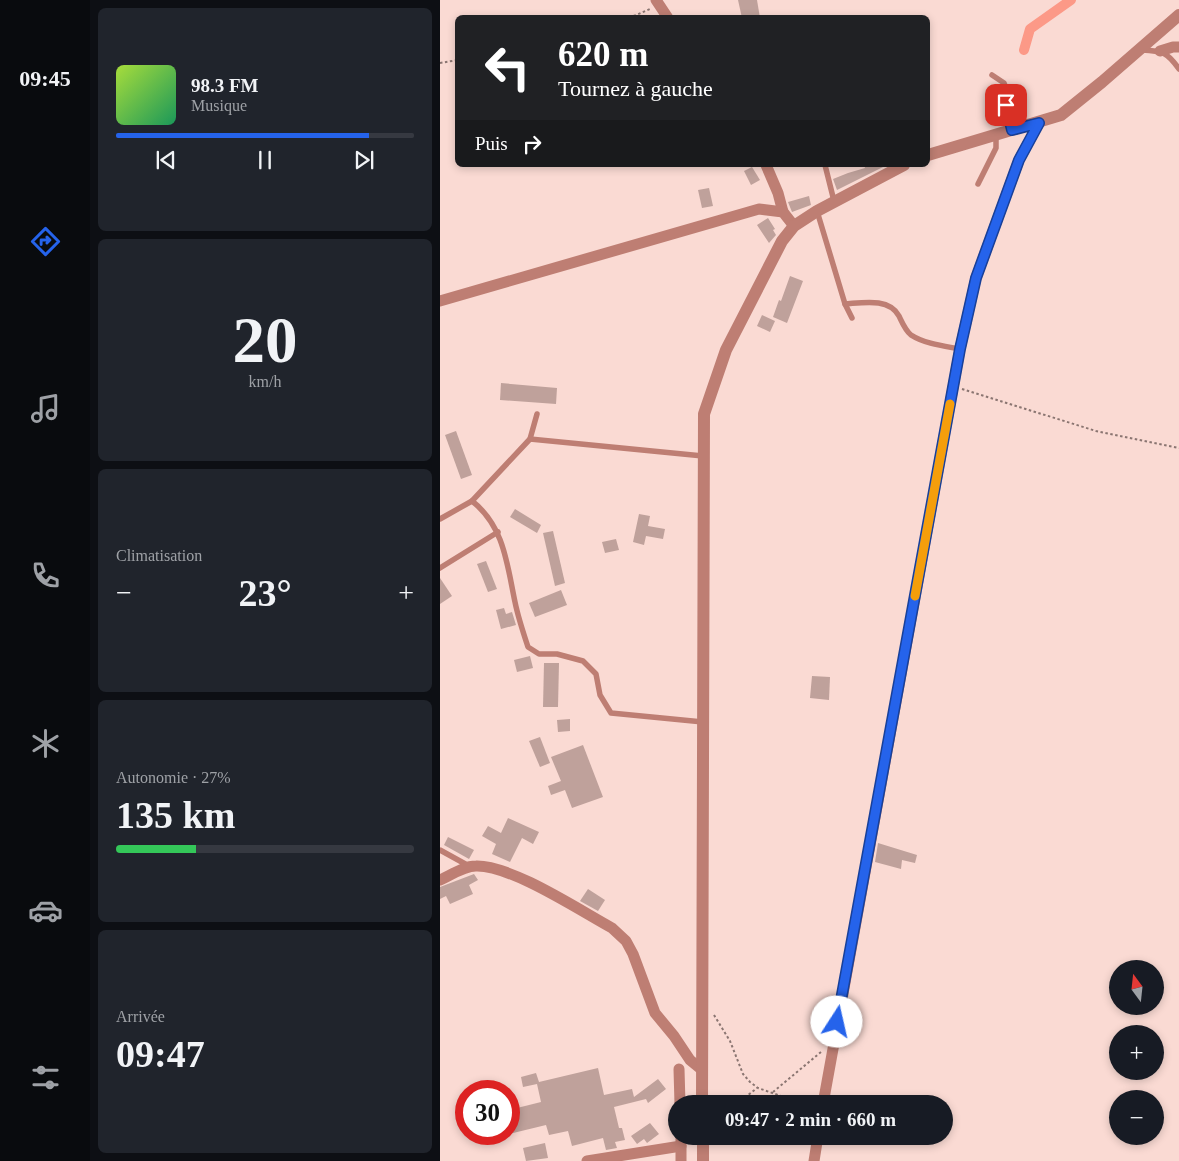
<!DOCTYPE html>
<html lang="fr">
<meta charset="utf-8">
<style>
:root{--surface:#171b24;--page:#20242c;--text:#f1f3f6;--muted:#9ea1a6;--line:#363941;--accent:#2563eb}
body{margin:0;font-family:"Times New Roman",serif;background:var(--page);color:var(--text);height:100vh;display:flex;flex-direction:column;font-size:19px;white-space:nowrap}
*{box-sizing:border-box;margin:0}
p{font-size:16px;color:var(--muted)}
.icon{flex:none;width:28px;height:28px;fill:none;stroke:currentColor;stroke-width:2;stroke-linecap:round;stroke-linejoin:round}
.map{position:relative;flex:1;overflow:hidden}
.details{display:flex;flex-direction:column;gap:8px;padding:8px;background:#0d0f14;width:350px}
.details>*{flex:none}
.banner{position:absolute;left:15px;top:15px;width:475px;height:152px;border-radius:8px;box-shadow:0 2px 8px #0003;background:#202124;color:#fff;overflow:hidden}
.needle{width:32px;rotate:345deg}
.buttons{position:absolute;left:669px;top:960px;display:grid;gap:10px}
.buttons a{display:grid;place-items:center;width:55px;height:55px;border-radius:50%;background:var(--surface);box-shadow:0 2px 8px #0003;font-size:25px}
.speed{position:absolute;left:15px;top:1080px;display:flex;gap:10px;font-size:25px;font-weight:700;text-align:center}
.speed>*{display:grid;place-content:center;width:65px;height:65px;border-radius:50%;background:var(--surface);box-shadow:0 2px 8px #0003;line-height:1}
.speed .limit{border:8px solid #d22;background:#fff;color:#111}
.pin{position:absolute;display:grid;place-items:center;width:42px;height:42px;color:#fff;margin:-21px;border-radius:10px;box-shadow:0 2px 8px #0006}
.me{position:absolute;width:55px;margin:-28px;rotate:10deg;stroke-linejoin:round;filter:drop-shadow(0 0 4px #0008)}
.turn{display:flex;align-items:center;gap:18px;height:105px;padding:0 20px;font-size:22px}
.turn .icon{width:65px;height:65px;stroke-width:2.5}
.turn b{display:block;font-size:35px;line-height:42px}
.then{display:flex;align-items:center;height:48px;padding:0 20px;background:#0003;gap:10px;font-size:19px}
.big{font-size:38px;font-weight:600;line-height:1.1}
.details .widget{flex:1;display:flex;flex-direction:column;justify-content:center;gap:8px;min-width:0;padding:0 18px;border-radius:8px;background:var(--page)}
.details .dial{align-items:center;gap:0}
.dial b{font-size:65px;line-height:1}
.song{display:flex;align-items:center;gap:15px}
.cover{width:60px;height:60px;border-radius:8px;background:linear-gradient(135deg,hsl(80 70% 55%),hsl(150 70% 35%))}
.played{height:5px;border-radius:2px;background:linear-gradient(90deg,var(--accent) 85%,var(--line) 85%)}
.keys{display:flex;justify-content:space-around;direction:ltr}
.heat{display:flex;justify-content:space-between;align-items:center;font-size:28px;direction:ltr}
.charge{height:8px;border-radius:4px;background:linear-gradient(90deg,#34c759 27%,var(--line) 0)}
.trip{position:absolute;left:228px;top:1095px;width:285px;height:50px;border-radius:25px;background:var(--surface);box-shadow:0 2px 8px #0003;font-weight:600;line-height:50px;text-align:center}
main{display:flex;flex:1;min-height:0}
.dock{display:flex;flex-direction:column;width:90px;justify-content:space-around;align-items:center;background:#090b0e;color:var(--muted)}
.dock .icon{width:35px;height:35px}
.dock .on{color:var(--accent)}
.dock b{font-size:22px;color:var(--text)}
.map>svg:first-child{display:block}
</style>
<main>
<nav class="dock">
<b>09:45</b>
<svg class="icon on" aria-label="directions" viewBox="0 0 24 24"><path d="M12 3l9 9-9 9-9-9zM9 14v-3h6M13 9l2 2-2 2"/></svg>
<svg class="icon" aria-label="music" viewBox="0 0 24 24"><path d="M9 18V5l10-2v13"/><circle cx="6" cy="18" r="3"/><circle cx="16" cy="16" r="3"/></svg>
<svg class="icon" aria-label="phone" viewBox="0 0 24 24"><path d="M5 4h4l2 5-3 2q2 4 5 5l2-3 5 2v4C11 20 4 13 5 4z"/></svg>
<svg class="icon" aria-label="climate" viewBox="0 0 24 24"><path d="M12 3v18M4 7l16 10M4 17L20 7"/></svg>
<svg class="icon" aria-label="car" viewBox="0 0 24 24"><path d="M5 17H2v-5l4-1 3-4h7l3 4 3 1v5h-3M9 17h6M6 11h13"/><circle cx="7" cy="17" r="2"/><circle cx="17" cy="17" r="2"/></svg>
<svg class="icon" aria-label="filters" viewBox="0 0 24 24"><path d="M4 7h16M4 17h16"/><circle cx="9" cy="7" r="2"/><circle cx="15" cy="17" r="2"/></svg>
</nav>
<section class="details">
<div class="widget">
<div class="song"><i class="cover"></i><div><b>98.3 FM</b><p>Musique</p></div></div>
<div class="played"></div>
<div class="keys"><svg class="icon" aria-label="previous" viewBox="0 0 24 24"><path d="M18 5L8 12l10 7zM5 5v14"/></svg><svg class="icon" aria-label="pause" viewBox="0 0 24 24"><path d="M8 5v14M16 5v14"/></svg><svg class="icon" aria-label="next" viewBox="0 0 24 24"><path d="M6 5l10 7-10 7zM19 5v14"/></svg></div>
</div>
<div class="widget dial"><b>20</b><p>km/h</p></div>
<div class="widget"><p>Climatisation</p>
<div class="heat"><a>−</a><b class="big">23°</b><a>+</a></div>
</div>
<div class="widget"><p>Autonomie · 27%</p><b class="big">135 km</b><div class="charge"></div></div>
<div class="widget"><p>Arrivée</p><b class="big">09:47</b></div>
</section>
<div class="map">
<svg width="739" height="1161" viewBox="0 0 739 1161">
<rect width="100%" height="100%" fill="#fadad3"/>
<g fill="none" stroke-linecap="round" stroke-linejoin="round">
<polyline stroke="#fc9987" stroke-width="10" points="584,50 590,29 631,0"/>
</g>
<g fill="#bfa19b">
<polygon points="298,0 317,0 320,18 302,18"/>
<polygon points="424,165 447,165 397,190 393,179 408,173 425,168"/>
<polygon points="312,167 320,180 311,185 304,171"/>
<polygon points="269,188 273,206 262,208 258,190"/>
<polygon points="369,196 371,205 352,212 348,202"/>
<polygon points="328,218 335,229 333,230 336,235 329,243 317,225"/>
<polygon points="350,276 363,281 347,323 333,317 339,300 341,301"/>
<polygon points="322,315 335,321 330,332 317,326"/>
<polygon points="61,383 117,388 116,404 60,400"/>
<polygon points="16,431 32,475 21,479 5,435"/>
<polygon points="75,509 101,525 97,533 70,517"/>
<polygon points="199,514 210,516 208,526 225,529 223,539 206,536 204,545 193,542"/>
<polygon points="113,531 125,583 115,586 103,533"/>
<polygon points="176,539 179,550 165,553 162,542"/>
<polygon points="46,561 57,589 48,592 37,564"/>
<polygon points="0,578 12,596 0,604"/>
<polygon points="121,590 127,605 95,617 89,603"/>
<polygon points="64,608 66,614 72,612 76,625 61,629 56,610"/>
<polygon points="90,656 93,668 77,672 74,660"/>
<polygon points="104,663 119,663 118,707 103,707"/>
<polygon points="372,676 390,677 389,700 370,698"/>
<polygon points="130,719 130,731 118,732 117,720"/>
<polygon points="100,737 110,763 100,767 89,741"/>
<polygon points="143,745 163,797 132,808 125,790 111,795 108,786 121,781 111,757"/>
<polygon points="68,818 99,832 93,844 82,838 70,862 52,854 56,844 42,836 48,826 61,833"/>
<polygon points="8,837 34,850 29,859 4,845"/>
<polygon points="438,843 477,855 475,863 462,860 461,869 435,862"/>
<polygon points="34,874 38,880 29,885 33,894 10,904 6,896 0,899 0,887"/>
<polygon points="148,889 165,900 158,911 140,901"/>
<polygon points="158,1068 164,1095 192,1089 194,1097 218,1079 226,1089 208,1103 206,1099 174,1107 179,1128 182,1128 185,1140 175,1142 177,1148 166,1150 163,1138 132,1146 128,1131 109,1135 106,1125 69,1134 69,1110 101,1102 97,1084 83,1087 81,1077 96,1073 99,1082"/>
<polygon points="210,1123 219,1134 207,1143 204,1139 197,1144 191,1136"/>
<polygon points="105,1143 108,1158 86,1161 83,1148"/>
</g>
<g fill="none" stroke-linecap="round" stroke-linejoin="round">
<g stroke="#8a7571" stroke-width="2" stroke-dasharray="2.5 2.5" stroke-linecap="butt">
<polyline points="189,18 210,9"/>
<polyline points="0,63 18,60"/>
<polyline points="522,389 656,431 739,448"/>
<polyline points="274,1015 290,1041 303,1074 310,1082 318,1088 364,1104"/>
<polyline points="333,1092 381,1052"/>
<polyline points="297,1104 317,1088"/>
</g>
<g stroke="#be7e73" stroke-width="5.5">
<path d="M702 50C723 51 727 52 739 69"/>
<polyline points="552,75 564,83 566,88 566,105 571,130"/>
<polyline points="385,165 394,201"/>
<polyline points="538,184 556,148 556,135"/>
<polyline points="377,211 405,304 412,318"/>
<path d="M405 304C421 303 449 297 459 316 462 322 465 330 471 335 485 344 504 346 520 349"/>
<polyline points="90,439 263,456"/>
<path d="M32 501C64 526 67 564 75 602 78 617 83 632 88 647L99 654H117L143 661 156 674 160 695 171 713 263 722"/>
<polyline points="0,519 32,501 90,439 97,414"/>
<polyline points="0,568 58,532"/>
<polyline points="0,850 29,866"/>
</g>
<g stroke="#be7e73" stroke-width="11">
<polyline points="216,0 228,18"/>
<polyline points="720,51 733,47 739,47"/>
<polyline points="326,165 338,193 343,212"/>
<polyline points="0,301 319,209 343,212 354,226"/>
<path d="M0 880C11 875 24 866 36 866 71 865 139 910 172 928L186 941 193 954 215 1013 234 1036 250 1060 261 1069"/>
<polyline points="239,1069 240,1104"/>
<polyline points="383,1104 520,349 536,278 579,160 599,123"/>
<polyline points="241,1136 241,1161"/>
<polyline points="147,1161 241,1146"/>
<polyline points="374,1161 378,1136"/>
</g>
<g stroke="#be7e73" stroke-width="12">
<polyline points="488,155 621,115 662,82 739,15"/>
<polyline points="262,1104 264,414 286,350 342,241 354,226 377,211 464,165"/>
<polyline points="263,1161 263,1136"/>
</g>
</g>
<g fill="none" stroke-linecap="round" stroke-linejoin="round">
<g stroke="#184099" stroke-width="12">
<polyline id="route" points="397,1022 520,349 536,278 579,160 599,123 572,130 566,105"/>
</g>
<use href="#route" stroke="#2563eb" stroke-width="9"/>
<polyline stroke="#f59e0b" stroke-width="9" points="475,596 510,404"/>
</g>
</svg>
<div class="buttons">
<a><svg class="needle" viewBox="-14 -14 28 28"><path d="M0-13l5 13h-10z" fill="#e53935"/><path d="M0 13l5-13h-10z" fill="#9ea1a6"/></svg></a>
<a>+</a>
<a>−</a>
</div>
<div class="speed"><div class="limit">30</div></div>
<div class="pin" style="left:566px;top:105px;background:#d93025"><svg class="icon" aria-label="arrive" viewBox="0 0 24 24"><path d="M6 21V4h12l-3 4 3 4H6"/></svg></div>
<svg class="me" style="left:397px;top:1022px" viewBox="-20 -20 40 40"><circle r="19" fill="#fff"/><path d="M0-13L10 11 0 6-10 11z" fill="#2563eb"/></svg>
<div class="trip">09:47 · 2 min · 660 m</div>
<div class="banner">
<div class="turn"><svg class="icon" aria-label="left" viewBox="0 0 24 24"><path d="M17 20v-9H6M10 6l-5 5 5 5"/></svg><div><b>620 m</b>Tournez à gauche</div></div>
<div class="then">Puis<svg class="icon" aria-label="right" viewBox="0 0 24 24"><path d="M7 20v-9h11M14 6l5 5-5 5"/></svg></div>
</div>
</div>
</main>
